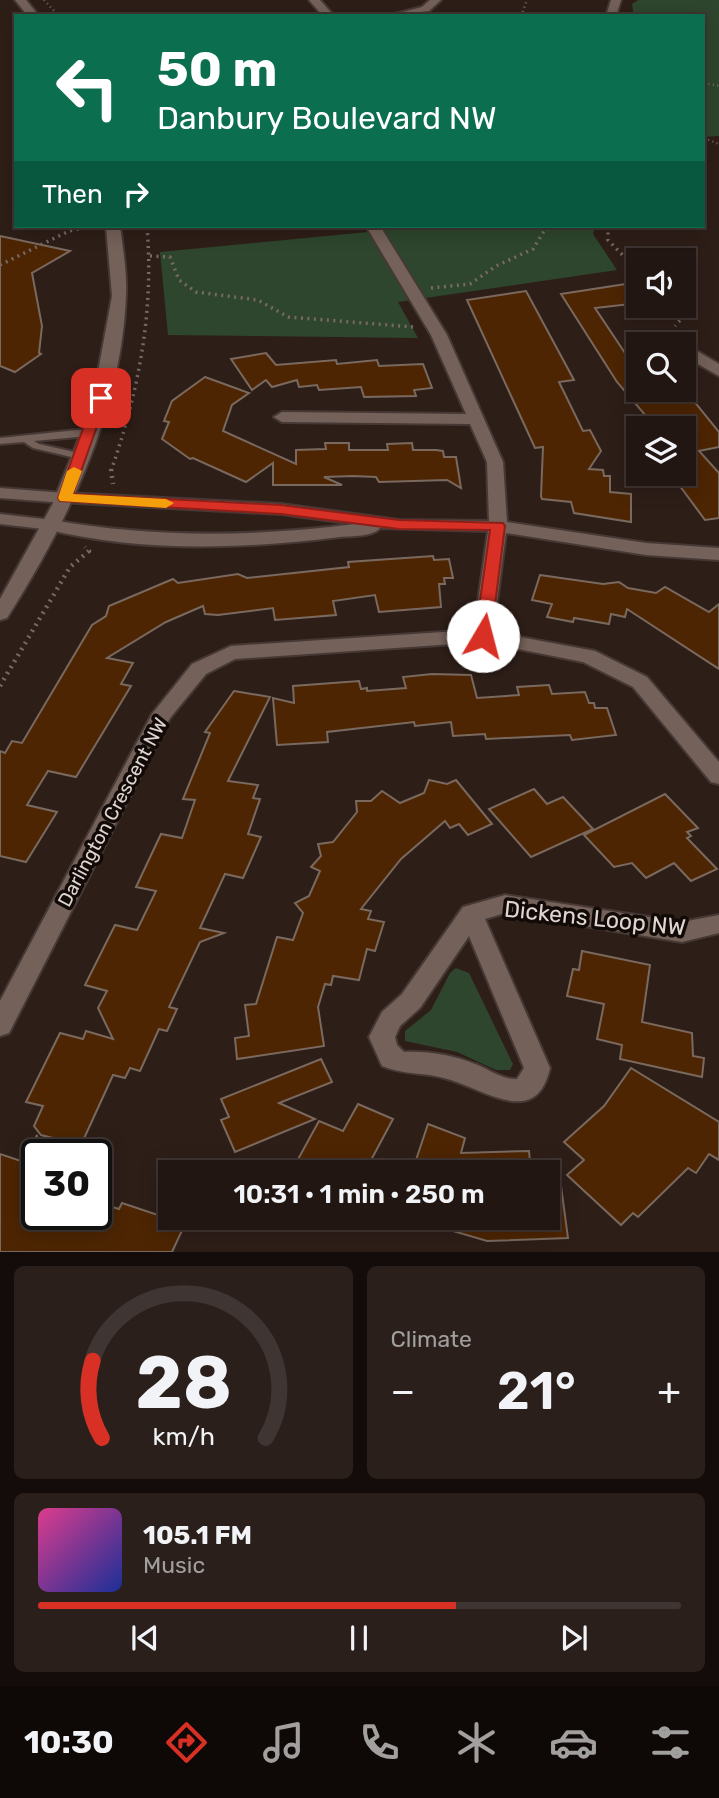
<!DOCTYPE html>
<meta charset="utf-8">
<style>
:root{--surface:#221612;--page:#2a1f1b;--text:#f1f3f6;--muted:#a29f9f;--line:#3f3532;--accent:#d93025}
body{margin:0;font-family:Rubik,sans-serif;background:var(--page);color:var(--text);height:100vh;display:flex;flex-direction:column;font-size:26px;white-space:nowrap}
*{box-sizing:border-box;margin:0}
p{font-size:23px;color:var(--muted)}
.icon{flex:none;width:38px;height:38px;fill:none;stroke:currentColor;stroke-width:2;stroke-linecap:round;stroke-linejoin:round}
.map{position:relative;height:1252px;overflow:hidden}
.panel{display:flex;flex-direction:column;gap:14px;padding:14px;background:#130c0a;flex:1}
.panel>*{flex:none}
.hud{position:absolute;left:14px;top:14px;width:691px;height:214px;border-radius:0px;box-shadow:0 4px 18px #0003,0 0 0 2px var(--line);background:#0b6e4f;color:#fff;overflow:hidden}
.buttons{position:absolute;left:626px;top:248px;display:grid;gap:14px}
.buttons a{display:grid;place-items:center;width:70px;height:70px;border-radius:0px;background:var(--surface);box-shadow:0 4px 18px #0003,0 0 0 2px var(--line);font-size:35px}
.speed{position:absolute;left:21px;top:1139px;display:flex;gap:14px;font-size:35px;font-weight:700;text-align:center}
.speed>*{display:grid;place-content:center;width:91px;height:91px;border-radius:50%;background:var(--surface);box-shadow:0 4px 18px #0003,0 0 0 2px var(--line);line-height:1}
.speed .limit{border:4px solid #111;border-radius:10px;background:#fff;color:#111}
.pin{position:absolute;display:grid;place-items:center;width:60px;height:60px;color:#fff;margin:-30px;border-radius:14px;box-shadow:0 4px 10px #0006}
.me{position:absolute;width:77px;margin:-38px;rotate:8deg;stroke-linejoin:round;filter:drop-shadow(0 0 5px #0008)}
.turn{display:flex;align-items:center;gap:24px;height:147px;padding:0 28px;font-size:32px}
.turn .icon{width:91px;height:91px;stroke-width:2.5}
.turn b{display:block;font-size:49px;line-height:60px}
.then{display:flex;align-items:center;height:66px;padding:0 28px;background:#0003;gap:14px;font-size:26px}
.big{font-size:52px;font-weight:600;line-height:1.1}
.panel .tile{flex:1;display:flex;flex-direction:column;justify-content:center;gap:10px;min-width:0;padding:0 24px;border-radius:10px;background:var(--page)}
.panel .dial{align-items:center;gap:0}
.dial svg{height:182px;overflow:visible;fill:none;stroke:var(--line);stroke-width:7;stroke-linecap:round;text-anchor:middle}
.dial text{fill:var(--text);stroke:none}
.song{display:flex;align-items:center;gap:21px}
.cover{width:84px;height:84px;border-radius:10px;background:linear-gradient(135deg,hsl(330 70% 55%),hsl(230 70% 35%))}
.played{height:7px;border-radius:4px;background:linear-gradient(90deg,var(--accent) 65%,var(--line) 65%)}
.keys{display:flex;justify-content:space-around;direction:ltr}
.heat{display:flex;justify-content:space-between;align-items:center;font-size:38px;direction:ltr}
.panel .tiles{flex:1;display:grid;gap:14px;grid-template-columns:1fr 1fr}
.tile:last-child{grid-column:span 2}
.trip{position:absolute;left:158px;top:1160px;width:402px;height:70px;border-radius:0px;background:var(--surface);box-shadow:0 4px 18px #0003,0 0 0 2px var(--line);font-weight:600;line-height:70px;text-align:center}
.menu{display:flex;height:112px;justify-content:space-around;align-items:center;background:#0e0907;color:var(--muted)}
.menu .icon{width:49px;height:49px}
.menu .current{color:var(--accent)}
.menu b{font-size:32px;color:var(--text)}
.map>svg:first-child{display:block}
</style>
<div class="map">
<svg width="719" height="1252" viewBox="0 0 719 1252">
<rect width="100%" height="100%" fill="#2e1e18"/>
<g fill="#2e462d">
<polygon points="638,0 719,0 719,136 704,137 704,16 634,16 632,4"/>
<polygon points="429,226 595,226 593,234 617,270 398,302 418,338 168,335 160,252"/>
<polygon points="456,968 469,973 510,1058 513,1064 510,1070 496,1070 457,1052 405,1041 405,1031 431,1010 450,973"/>
</g>
<g fill="#4d2503" stroke="#7a695e" stroke-width="2">
<polygon points="0,236 70,251 32,273 42,326 39,353 41,354 15,372 0,366"/>
<polygon points="639,282 639,303 595,308 627,356 639,362 639,390 685,390 719,432 719,447 699,451 719,473 719,518 705,520 671,474 684,474 684,429 657,429 617,382 561,294"/>
<polygon points="526,291 574,380 559,382 583,431 590,430 601,451 589,469 603,470 604,476 610,476 610,492 631,494 631,522 574,513 571,502 542,499 541,496 543,447 535,448 467,300"/>
<polygon points="266,353 276,365 336,360 337,364 377,360 379,366 423,364 432,388 414,390 416,396 364,397 361,387 319,390 317,385 299,387 297,380 272,387 266,380 252,390 231,359"/>
<polygon points="205,377 249,393 232,405 223,431 296,464 296,450 326,449 325,443 349,443 349,450 388,450 387,444 412,443 413,450 436,450 443,451 444,457 456,457 461,488 447,480 379,482 376,477 353,476 324,477 342,485 273,485 273,463 246,482 193,458 190,459 162,439 169,422 164,421 172,401"/>
<polygon points="433,556 434,560 449,559 453,578 444,578 445,584 439,584 441,607 379,612 375,595 333,601 336,615 275,620 273,608 218,615 205,614 203,606 166,622 107,658 133,663 121,684 131,686 76,777 48,771 27,805 57,812 26,862 0,856 0,751 5,753 12,741 22,743 92,625 106,616 109,606 173,579 178,583 238,574 247,578 349,567 348,562"/>
<polygon points="540,575 603,584 619,582 628,588 656,593 665,587 709,612 719,604 719,669 627,609 625,617 611,614 609,624 574,618 573,622 547,617 552,604 532,600"/>
<polygon points="432,674 471,675 477,698 519,695 517,687 549,685 552,694 585,692 589,703 594,703 595,708 607,708 616,735 572,740 570,735 486,739 485,734 453,736 451,722 415,726 414,722 327,732 328,742 277,745 273,698 294,703 293,686 359,681 361,689 367,688 367,691 406,688 403,677"/>
<polygon points="234,691 270,697 228,781 258,785 253,798 260,799 248,834 261,837 243,878 225,874 200,928 224,933 200,942 169,1007 177,1009 167,1031 159,1029 140,1071 130,1068 125,1078 113,1075 81,1145 41,1135 34,1126 43,1106 26,1102 60,1033 83,1039 86,1031 113,1039 98,1008 107,991 85,985 115,925 137,930 156,891 136,887 161,834 182,838 195,800 183,799 210,733 205,732"/>
<polygon points="429,780 447,784 456,780 492,824 468,835 459,824 450,828 445,821 401,859 361,909 371,911 368,919 384,922 375,951 367,949 359,980 333,976 331,985 325,984 318,1007 324,1046 237,1059 235,1038 249,1036 245,1005 256,1004 277,937 293,940 303,913 295,903 309,896 320,871 311,867 321,856 318,844 333,842 357,812 356,801 371,801 382,791 400,803 424,793"/>
<polygon points="534,789 547,804 563,797 593,829 531,857 489,809"/>
<polygon points="665,794 698,828 687,832 691,836 687,838 717,869 691,881 674,863 646,878 632,863 614,867 584,835"/>
<polygon points="582,951 650,965 642,1022 692,1033 693,1056 704,1058 702,1077 620,1059 622,1045 597,1039 604,1004 567,996 573,969 579,970"/>
<polygon points="321,1059 332,1082 279,1103 315,1119 235,1152 221,1120 229,1117 221,1099"/>
<polygon points="631,1068 719,1122 719,1160 709,1154 696,1173 688,1168 638,1217 633,1213 621,1225 567,1175 584,1160 564,1142 604,1106"/>
<polygon points="358,1104 393,1119 370,1162 363,1159 356,1172 291,1172 319,1121 343,1131"/>
<polygon points="428,1124 465,1138 461,1153 529,1151 531,1172 412,1172"/>
<polygon points="37,1135 37,1214 96,1214 96,1202 119,1209 122,1203 185,1224 172,1252 0,1252 0,1154 24,1162"/>
<polygon points="559,1171 568,1238 487,1241 426,1223 427,1218 548,1218 548,1172"/>
</g>
<g fill="none" stroke-linecap="round" stroke-linejoin="round">
<g stroke="#463935" stroke-width="4">
<polygon id="service" points="77,430 88,430 92,433 88,436 34,441 39,444 83,454 85,456 80,459 33,448 24,442 0,444 0,438"/>
</g>
<g stroke="#463935" stroke-width="4">
<g id="minor">
<polygon points="309,0 320,0 334,16 323,16"/>
<polygon points="430,0 441,0 429,11 387,16 422,7"/>
<polygon points="611,0 621,0 616,16 606,16"/>
<path d="M366 226H380L447 335 503 462 507 522 646 543 719 548V560L646 555 506 533 493 632 595 651 647 677 719 762V784L711 782 633 687 583 662 483 642 235 659 206 674 170 718 9 1033 0 1036V1001L152 714 192 664 231 646 474 630 488 531 380 528C373 537 351 536 340 537 243 549 141 553 46 529L43 525 52 520C153 538 253 537 355 524L281 514 59 502 56 498 59 494 65 493 281 504 399 520 489 521 487 462 470 424 282 422 274 417 282 412 466 414 431 335Z"/>
<polygon points="665,332 719,364 719,376 684,356 684,345 666,345 660,340 660,334"/>
<path d="M505 895 682 922 719 915V933L682 942 505 913 485 919 550 1068C536 1131 482 1087 444 1078 423 1072 403 1075 382 1066L369 1037 382 1012 402 994 463 907ZM469 936 524 1068 517 1079C502 1080 489 1069 475 1064 452 1055 428 1051 404 1052L397 1045 395 1037 400 1026 420 1008Z"/>
</g>
</g>
<g stroke="#463935" stroke-width="4">
<g id="tertiary">
<polygon points="0,488 65,493 74,498 65,503 0,498"/>
<polygon points="0,514 52,520 61,525 52,530 0,524"/>
</g>
</g>
<g stroke="#463935" stroke-width="4">
<g id="secondary">
<polygon points="15,0 26,0 39,16 28,16"/>
<path d="M106 226H120C123 249 127 272 126 295 122 410 67 524 7 618L0 620V599L52 505 83 428 95 388 112 296Z"/>
</g>
</g>
<g stroke="#776963" stroke-width="2.5" stroke-dasharray="1 3.5" stroke-linecap="butt">
<polyline points="44,0 59,16"/>
<polyline points="521,16 527,0"/>
<polyline points="704,83 719,86"/>
<polyline points="704,138 719,144"/>
</g>
<g stroke="#776963" stroke-width="3.5" stroke-dasharray="2 4.5" stroke-linecap="butt">
<polyline points="608,226 608,240 639,272"/>
<polyline points="150,256 170,257 179,280 196,292 258,300 288,317 414,327"/>
<polyline points="0,265 69,231 83,228"/>
<polyline points="431,288 470,284 496,266 533,249 544,231 553,226"/>
<polyline points="671,306 682,318 675,326"/>
<path d="M111 471C139 390 154 312 147 226"/>
</g>
<g stroke="#776963" stroke-width="4.5" stroke-dasharray="2 5" stroke-linecap="butt">
<polyline points="111,469 113,484"/>
<polyline points="0,686 70,567 89,551 85,547"/>
</g>
<use href="#service" fill="#746159" fill-rule="evenodd"/>
<use href="#minor" fill="#746159" fill-rule="evenodd"/>
<use href="#tertiary" fill="#746159" fill-rule="evenodd"/>
<use href="#secondary" fill="#746159" fill-rule="evenodd"/>
</g>
<polygon fill="#d93025" stroke="#8d1f18" stroke-width="2" points="101,395 107,398 73,494 281,505 399,520 503,523 505,526 491,636 483,641 475,636 490,530 399,529 281,514 60,501 58,498 94,398"/>
<polygon fill="#f59e0b" points="74,467 82,471 73,494 166,499 174,503 166,508 60,501 58,498 67,471"/>
<g text-anchor="middle" stroke-width="7" stroke-linejoin="round" paint-order="stroke">
<g font-size="19" fill="#e0d5d0" stroke="#110a07">
<text transform="translate(112 812) rotate(-62)" y="7">Darlington Crescent NW</text>
</g>
<g font-size="23" fill="#e0d5d0" stroke="#110a07">
<text transform="translate(595 918) rotate(6)" y="8">Dickens Loop NW</text>
</g>
</g>
</svg>
<div class="buttons">
<a><svg class="icon" aria-label="sound" viewBox="0 0 24 24"><path d="M4 9h4l5-4v14l-5-4H4zM17 9q2 3 0 6"/></svg></a>
<a><svg class="icon" aria-label="search" viewBox="0 0 24 24"><circle cx="10" cy="10" r="6"/><path d="M15 15l6 6"/></svg></a>
<a><svg class="icon" aria-label="layers" viewBox="0 0 24 24"><path d="M12 4l9 5-9 5-9-5zM3 14l9 5 9-5"/></svg></a>
</div>
<div class="speed"><div class="limit">30</div></div>
<div class="pin" style="left:101px;top:398px;background:#d93025"><svg class="icon" aria-label="arrive" viewBox="0 0 24 24"><path d="M6 21V4h12l-3 4 3 4H6"/></svg></div>
<svg class="me" style="left:483px;top:636px" viewBox="-20 -20 40 40"><circle r="19" fill="#fff"/><path d="M0-13L10 11 0 6-10 11z" fill="#d93025"/></svg>
<div class="trip">10:31 · 1 min · 250 m</div>
<div class="hud">
<div class="turn"><svg class="icon" aria-label="left" viewBox="0 0 24 24"><path d="M17 20v-9H6M10 6l-5 5 5 5"/></svg><div><b>50 m</b>Danbury Boulevard NW</div></div>
<div class="then">Then<svg class="icon" aria-label="right" viewBox="0 0 24 24"><path d="M7 20v-9h11M14 6l5 5-5 5"/></svg></div>
</div>
</div>
<section class="panel">
<div class="tiles">
<div class="tile dial"><svg viewBox="0 0 100 80">
<path d="M14 69A42 42 0 1 1 86 69"/>
<path d="M14 69A42 42 0 0 1 10 35" stroke="#d93025"/>
<text x="50" y="56" font-size="32" font-weight="700">28</text>
<text x="50" y="72" font-size="11">km/h</text>
</svg></div>
<div class="tile"><p>Climate</p>
<div class="heat"><a>−</a><b class="big">21°</b><a>+</a></div>
</div>
<div class="tile">
<div class="song"><i class="cover"></i><div><b>105.1 FM</b><p>Music</p></div></div>
<div class="played"></div>
<div class="keys"><svg class="icon" aria-label="previous" viewBox="0 0 24 24"><path d="M18 5L8 12l10 7zM5 5v14"/></svg><svg class="icon" aria-label="pause" viewBox="0 0 24 24"><path d="M8 5v14M16 5v14"/></svg><svg class="icon" aria-label="next" viewBox="0 0 24 24"><path d="M6 5l10 7-10 7zM19 5v14"/></svg></div>
</div>
</div>
</section>
<nav class="menu">
<b>10:30</b>
<svg class="icon current" aria-label="directions" viewBox="0 0 24 24"><path d="M12 3l9 9-9 9-9-9zM9 14v-3h6M13 9l2 2-2 2"/></svg>
<svg class="icon" aria-label="music" viewBox="0 0 24 24"><path d="M9 18V5l10-2v13"/><circle cx="6" cy="18" r="3"/><circle cx="16" cy="16" r="3"/></svg>
<svg class="icon" aria-label="phone" viewBox="0 0 24 24"><path d="M5 4h4l2 5-3 2q2 4 5 5l2-3 5 2v4C11 20 4 13 5 4z"/></svg>
<svg class="icon" aria-label="climate" viewBox="0 0 24 24"><path d="M12 3v18M4 7l16 10M4 17L20 7"/></svg>
<svg class="icon" aria-label="car" viewBox="0 0 24 24"><path d="M5 17H2v-5l4-1 3-4h7l3 4 3 1v5h-3M9 17h6M6 11h13"/><circle cx="7" cy="17" r="2"/><circle cx="17" cy="17" r="2"/></svg>
<svg class="icon" aria-label="filters" viewBox="0 0 24 24"><path d="M4 7h16M4 17h16"/><circle cx="9" cy="7" r="2"/><circle cx="15" cy="17" r="2"/></svg>
</nav>
